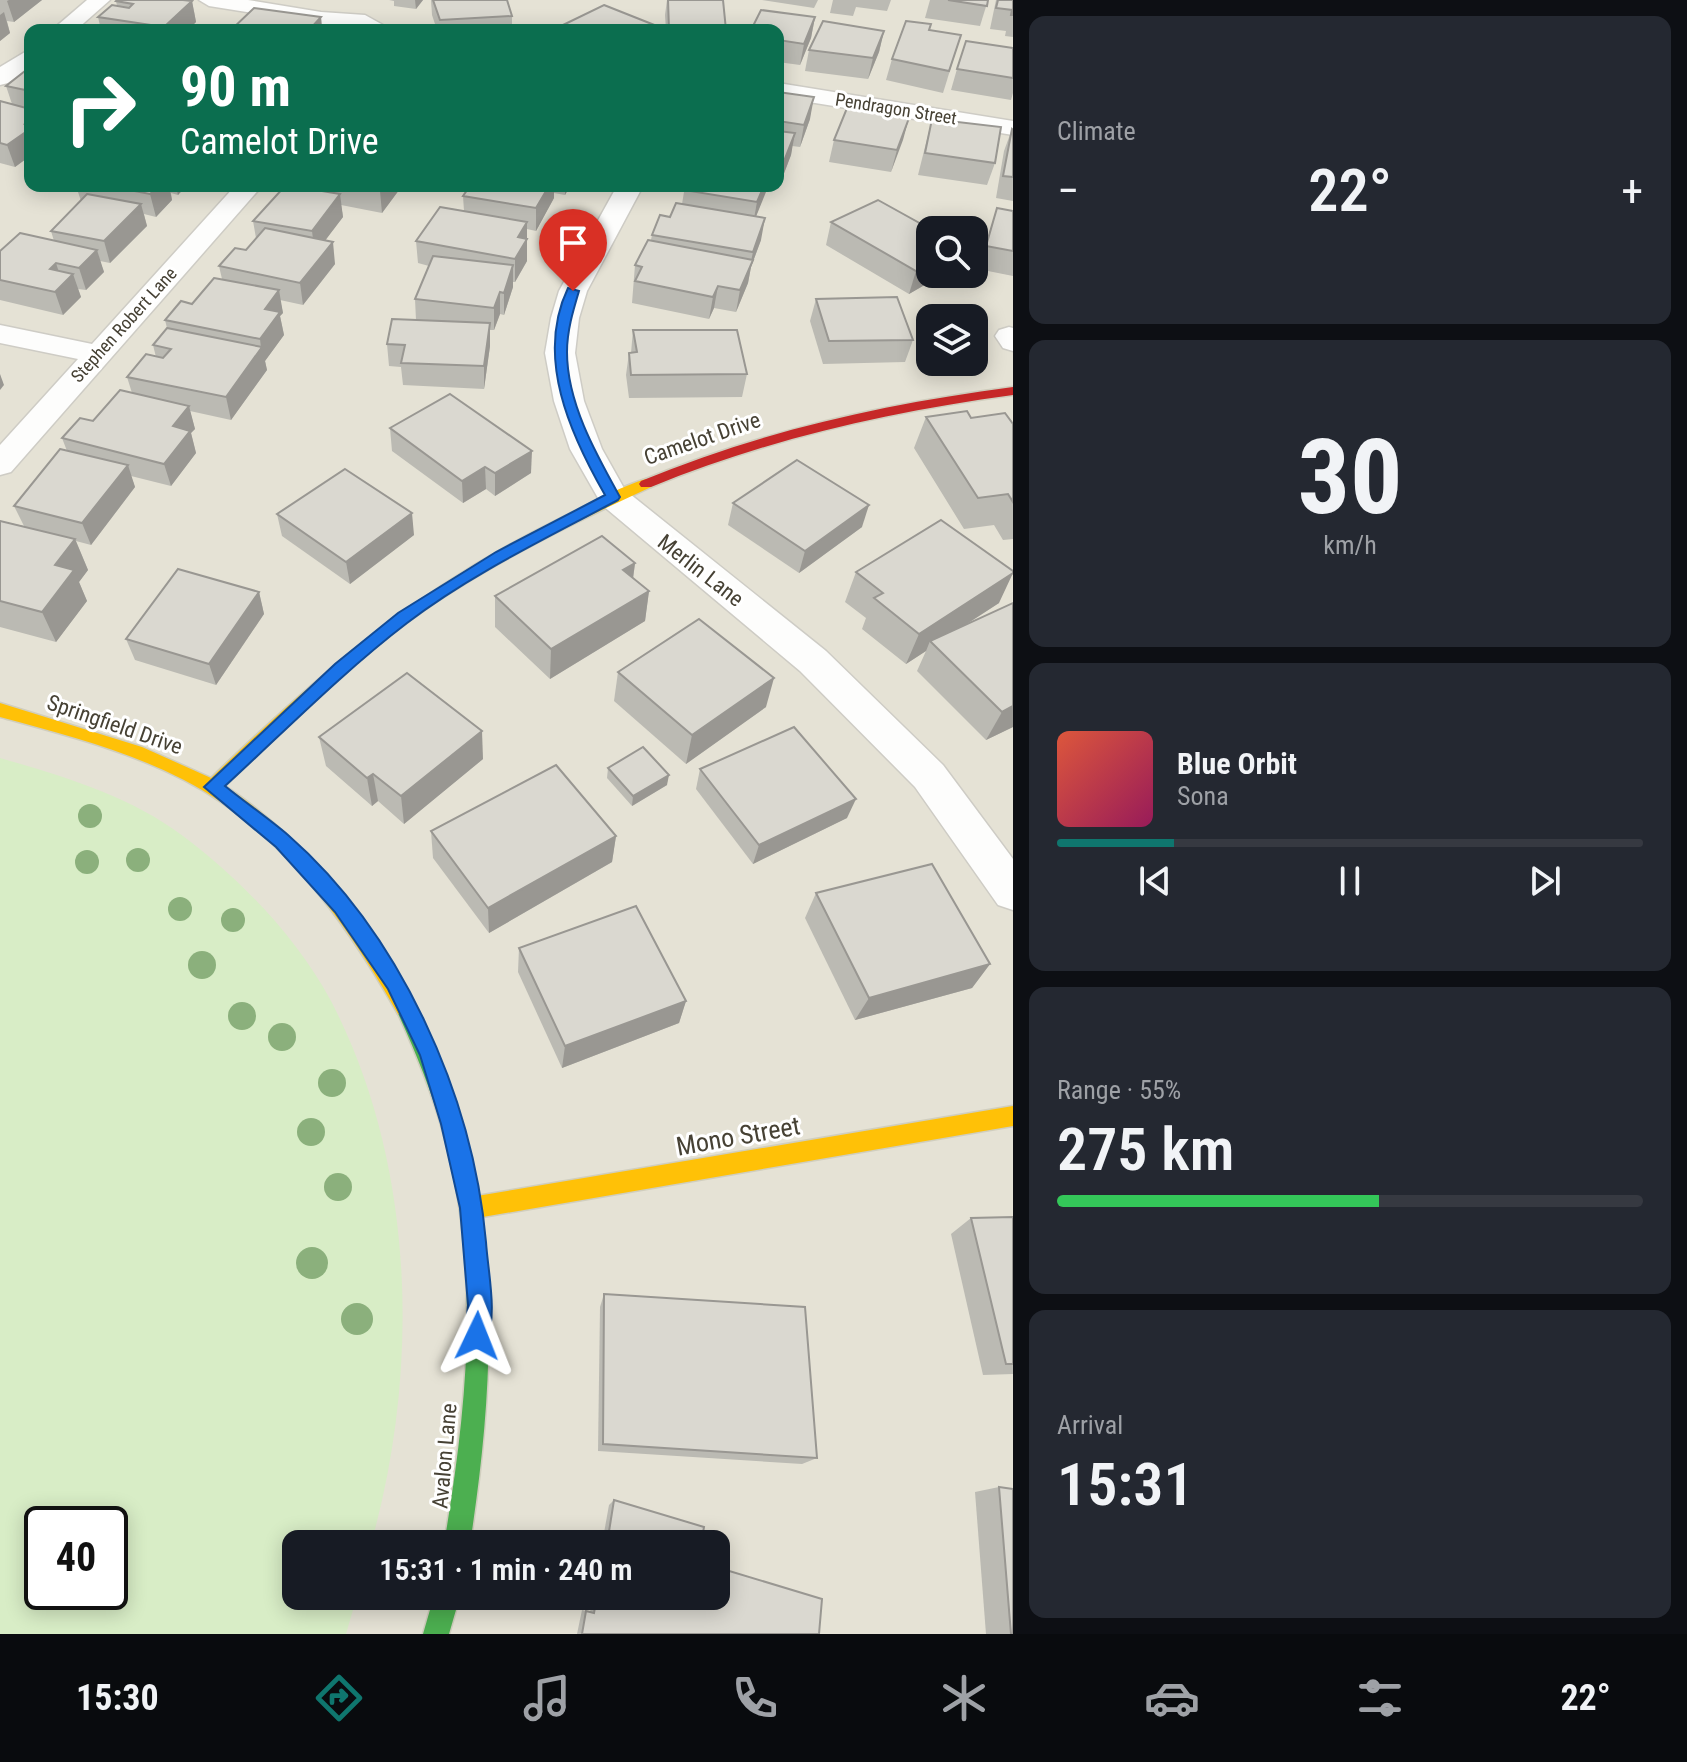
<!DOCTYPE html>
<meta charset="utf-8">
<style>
:root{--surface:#171b24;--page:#242831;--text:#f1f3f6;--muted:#9ea1a6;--line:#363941;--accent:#0f766e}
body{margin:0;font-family:"Roboto Condensed",sans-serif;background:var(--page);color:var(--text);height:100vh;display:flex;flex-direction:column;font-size:30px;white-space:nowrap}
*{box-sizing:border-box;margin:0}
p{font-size:26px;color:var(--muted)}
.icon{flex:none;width:44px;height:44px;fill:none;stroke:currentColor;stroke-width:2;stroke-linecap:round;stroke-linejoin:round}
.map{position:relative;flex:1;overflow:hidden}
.side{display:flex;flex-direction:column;gap:16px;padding:16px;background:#0d0f14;width:674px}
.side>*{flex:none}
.guide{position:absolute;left:24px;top:24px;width:760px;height:168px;border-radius:16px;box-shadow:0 4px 20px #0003;background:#0b6e4f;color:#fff;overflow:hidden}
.controls{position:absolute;left:916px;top:216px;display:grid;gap:16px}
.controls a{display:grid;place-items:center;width:72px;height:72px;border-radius:16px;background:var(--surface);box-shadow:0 4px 20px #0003;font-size:40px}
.speed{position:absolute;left:24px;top:1506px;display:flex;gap:16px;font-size:40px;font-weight:700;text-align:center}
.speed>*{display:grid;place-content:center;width:104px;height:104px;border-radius:50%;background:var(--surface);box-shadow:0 4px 20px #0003;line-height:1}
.speed .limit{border:4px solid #111;border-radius:12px;background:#fff;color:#111}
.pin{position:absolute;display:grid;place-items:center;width:68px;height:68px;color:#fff;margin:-82px -34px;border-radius:50% 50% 50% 0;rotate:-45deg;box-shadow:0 0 8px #0007}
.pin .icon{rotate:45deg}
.me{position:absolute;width:88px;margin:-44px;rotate:2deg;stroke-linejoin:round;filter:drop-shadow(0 0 6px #0008)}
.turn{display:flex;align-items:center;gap:28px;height:168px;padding:0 24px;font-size:36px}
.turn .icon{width:104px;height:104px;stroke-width:2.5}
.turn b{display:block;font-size:56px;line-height:68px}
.big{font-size:60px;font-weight:600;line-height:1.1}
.side .tile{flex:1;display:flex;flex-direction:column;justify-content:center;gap:12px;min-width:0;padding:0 28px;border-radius:16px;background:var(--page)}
.side .dial{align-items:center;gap:0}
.dial b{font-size:104px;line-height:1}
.song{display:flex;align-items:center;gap:24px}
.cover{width:96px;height:96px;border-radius:12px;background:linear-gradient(135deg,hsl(10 70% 55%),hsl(330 70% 35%))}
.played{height:8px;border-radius:4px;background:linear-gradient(90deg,var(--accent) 20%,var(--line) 20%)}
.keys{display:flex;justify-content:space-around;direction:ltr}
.heat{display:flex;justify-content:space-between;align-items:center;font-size:44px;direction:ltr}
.charge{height:12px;border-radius:6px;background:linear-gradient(90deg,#34c759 55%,var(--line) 0)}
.trip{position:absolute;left:282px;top:1530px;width:448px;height:80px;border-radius:16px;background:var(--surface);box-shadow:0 4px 20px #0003;font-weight:600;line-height:80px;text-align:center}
.dock{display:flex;height:128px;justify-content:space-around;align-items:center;background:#090b0e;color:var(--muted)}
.dock .icon{width:56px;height:56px}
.dock .current{color:var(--accent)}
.dock b{font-size:36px;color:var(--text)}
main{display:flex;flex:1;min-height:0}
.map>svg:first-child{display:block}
</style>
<main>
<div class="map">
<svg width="1013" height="1634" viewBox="0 0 1013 1634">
<rect width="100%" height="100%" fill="#f0efe8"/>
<path fill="#e5e2d5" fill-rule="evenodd" d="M0 0H1013V1634H0ZM30 30H778V186H30ZM930 230H974V274H930ZM930 318H974V362H930ZM42 1524H110V1592H42ZM296 1544H716V1596H296Z"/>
<path fill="#d8edc6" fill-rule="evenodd" d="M0 758C63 776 130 796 183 836 241 880 296 936 331 1001 416 1164 420 1370 371 1544H296V1596H357L346 1634H0ZM42 1524H110V1592H42Z"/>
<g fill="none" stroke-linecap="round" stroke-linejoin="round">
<g stroke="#ceccc5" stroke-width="3">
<g id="street">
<polygon points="87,0 110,0 76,30 52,30"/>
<polygon points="199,0 248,0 321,12 365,15 392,30 321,24 209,6"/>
<polygon points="30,49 30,67 8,83 0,85 0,67"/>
<polygon points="778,83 1013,121 1013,135 778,97"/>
<polygon points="235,186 262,186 11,472 0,475 0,445 78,359 0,343 0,325 92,344"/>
<polygon points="617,186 643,186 587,291 579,318 575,353 584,401 602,449 625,490 826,651 943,765 1013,859 1013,910 998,905 915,787 800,671 602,505 570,449 554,401 545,353 551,318 559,291"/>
<polygon points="1009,327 1013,328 1013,351 1003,348 995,336 999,330"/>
</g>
</g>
<g stroke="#d0cebe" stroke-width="3">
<g id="fast">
<path d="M405 998 412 1000C433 1045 454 1089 466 1137 500 1272 491 1408 470 1544H444C467 1409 482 1266 443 1132 431 1089 414 1048 395 1007L398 1000Z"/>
<polygon points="434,1596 460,1596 449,1634 423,1634"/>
</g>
</g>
<g stroke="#d0cebe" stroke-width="3">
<g id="slow">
<path d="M646 479 653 484 651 487C577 521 504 557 436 602 359 654 292 721 225 786 307 840 364 917 412 1000L415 1007 412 1014 405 1016 398 1014C345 920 281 830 184 780 126 750 62 734 0 717V703L142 747 211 778C322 671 418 588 557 520 586 506 616 488 646 479Z"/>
<polygon points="1013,1106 1013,1126 471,1219 463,1216 460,1208 463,1200 471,1197"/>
</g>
</g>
<g stroke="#d0cebe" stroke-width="3">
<path id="jam" d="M1013 387V395C888 412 768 439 651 487H641L639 484 641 481C761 431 884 404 1013 387Z"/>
</g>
<use href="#street" fill="#fdfdfc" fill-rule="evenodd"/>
<use href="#fast" fill="#4caf50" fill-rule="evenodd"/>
<use href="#slow" fill="#ffc107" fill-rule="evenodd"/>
<use href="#jam" fill="#c62828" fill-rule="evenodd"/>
</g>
<g fill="#8bb07c">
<circle cx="90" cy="816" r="12"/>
<circle cx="138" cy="860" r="12"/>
<circle cx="87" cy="862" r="12"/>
<circle cx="180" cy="909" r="12"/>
<circle cx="233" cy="920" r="12"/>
<circle cx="202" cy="965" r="14"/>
<circle cx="242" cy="1016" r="14"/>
<circle cx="282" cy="1037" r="14"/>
<circle cx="332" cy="1083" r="14"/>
<circle cx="311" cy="1132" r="14"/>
<circle cx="338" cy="1187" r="14"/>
<circle cx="312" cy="1263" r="16"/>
<circle cx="357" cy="1319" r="16"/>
</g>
<g fill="#bbbab3">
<polygon points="0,0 42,0 14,22 7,21 10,33 0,41"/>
<polygon points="389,0 423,0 416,9 394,6 394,1"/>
<polygon points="431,0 507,0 512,16 512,30 437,30 432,15"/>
<polygon points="667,0 723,0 726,30 564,30 565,24 666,30 665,15"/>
<polygon points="762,0 818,0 814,8"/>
<polygon points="833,0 891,0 887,11 856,7 853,16 830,13"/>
<polygon points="930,0 988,0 980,26 925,18"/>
<polygon points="996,0 1013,0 1013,37 1005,36 1006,31 990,29"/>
<polygon points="116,1 192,1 196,22 188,30 101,30 98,17 117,6"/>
<polygon points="321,17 322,30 231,30"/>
<polygon points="815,17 811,38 800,65 778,62 778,30"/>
<polygon points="930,30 961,35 943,93 886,80 892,59"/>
<polygon points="884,31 879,52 868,79 805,71 809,50"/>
<polygon points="1013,48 1013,93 1011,100 951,90 957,69"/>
<polygon points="30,67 30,156 15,167 0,163 0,101 12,104 6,86"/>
<polygon points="778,92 810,119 800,147 792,146 791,155 778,189 767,187 756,216 761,240 751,267 748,283 736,312 714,308 709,319 632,303 635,265 651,240 652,235 682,204 685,186 778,186"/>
<polygon points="909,118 891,172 829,162 834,140"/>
<polygon points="932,119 995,163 987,185 918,175"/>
<polygon points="1012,129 1013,130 1013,201 996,198 1004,151"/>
<polygon points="76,186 186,186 178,195 171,193 172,200 156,217 144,214 147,226 110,263 100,261 104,272 86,290 78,289 81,297 63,315 0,300 0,251 54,241 51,231 81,201"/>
<polygon points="297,186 402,186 382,213 341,205 343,217 325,240 335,264 303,305 280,300 283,313 280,316 284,335 265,361 267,370 231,420 190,411 195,429 191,433 196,453 171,486 131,476 135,487 91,545 76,541 88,570 79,582 87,601 56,642 0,627 0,521 24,526 14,506 67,451 62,438 93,421 132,393 127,377 156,357 153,345 167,328 165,320 192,304 222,279 219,266 246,250 256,238 253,221"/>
<polygon points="470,186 570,186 565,195 554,193 554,198 536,231 527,229 527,261 515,282 513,282 513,287 504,315 500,314 494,330 490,330 490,346 484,389 403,385 401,367 389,366 387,344 416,320 415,299 429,266 418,263 416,241 464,211 463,196"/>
<polygon points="997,208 1013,211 1013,276 978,269"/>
<polygon points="831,222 930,274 958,274 934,287 928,283 909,294 826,245"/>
<polygon points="816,299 913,340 905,362 823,364 810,321"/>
<polygon points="633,330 747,374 742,397 629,398 626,375 629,353 631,353"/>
<polygon points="926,417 971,418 1013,424 1013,539 1003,540 994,525 964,529 914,448"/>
<polygon points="390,428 531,473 495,496 486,489 463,503 392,451"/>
<polygon points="733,503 862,527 799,573 728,525"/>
<polygon points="277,514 414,535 350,584 282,536"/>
<polygon points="635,563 633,578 649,591 645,621 550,679 495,627 495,596"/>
<polygon points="856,572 999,603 967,624 1013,603 1013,727 986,740 917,671 926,651 906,664 862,629 866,618 845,602"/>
<polygon points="259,592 264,614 216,685 135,660 126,639"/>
<polygon points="618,672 766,707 686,764 614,701"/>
<polygon points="319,737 483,759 404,824 378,801 372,806 326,766"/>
<polygon points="608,768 667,785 632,806 607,778"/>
<polygon points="700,769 847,818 753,864 696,789"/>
<polygon points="431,831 616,836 612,862 489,933 433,858"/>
<polygon points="816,893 990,964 972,988 855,1020 805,918"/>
<polygon points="519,948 686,1001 679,1023 562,1068 518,972"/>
<polygon points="1013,1217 1013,1374 983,1375 951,1234 971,1218"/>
<polygon points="604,1294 817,1458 802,1464 598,1451 600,1307"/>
<polygon points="999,1487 1013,1634 986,1634 975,1492"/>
<polygon points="614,1500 701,1544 602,1544 609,1505"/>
<polygon points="593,1596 716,1596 819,1634 577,1634 582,1610 590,1612"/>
</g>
<g fill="#999792">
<polygon points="9,0 42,0 14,22 7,1"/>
<polygon points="415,0 423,0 416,9"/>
<polygon points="192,1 196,22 188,30 164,30 164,27"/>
<polygon points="4,12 10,33 0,41 0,15"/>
<polygon points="321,17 322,30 311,30 311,28"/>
<polygon points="815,17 811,38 800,65 804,44"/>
<polygon points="884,31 879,52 868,79 873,58"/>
<polygon points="814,97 810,119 800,147 804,125"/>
<polygon points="909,118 903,140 891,172 897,150"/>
<polygon points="30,121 30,156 15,167 7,145 25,124"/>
<polygon points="795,133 791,155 778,189 782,166"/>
<polygon points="147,186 169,186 172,200 156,217 150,194 154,191 149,195"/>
<polygon points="176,186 186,186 178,195"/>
<polygon points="384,186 402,186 382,213 380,191"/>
<polygon points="549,186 554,186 554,198 536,231 536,208"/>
<polygon points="565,186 570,186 565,195"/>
<polygon points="764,186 767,186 766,192 753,224 757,202"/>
<polygon points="340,194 343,217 315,254 312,231"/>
<polygon points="141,204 147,226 110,263 104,241"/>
<polygon points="765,218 761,240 751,267 748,283 736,312 740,290 750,266 753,252"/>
<polygon points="527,222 527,261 515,282 515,259 518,237"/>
<polygon points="333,242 335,264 303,305 300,283"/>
<polygon points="97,250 104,272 86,290 79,268"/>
<polygon points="56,263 63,285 73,274 81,297 63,315 55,292 50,269"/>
<polygon points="930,263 931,274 928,283 909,294 916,271"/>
<polygon points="513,265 513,287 504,315 504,293"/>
<polygon points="938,274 958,274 934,287"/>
<polygon points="718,286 714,308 709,319 713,297"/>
<polygon points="279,290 283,313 280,316 284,335 265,361 267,370 231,420 226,397 261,348 260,339 265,309"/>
<polygon points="500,292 500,314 494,330 494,308"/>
<polygon points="490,323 490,346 484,389 484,366"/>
<polygon points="0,374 4,385 0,390"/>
<polygon points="189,406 195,429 191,433 196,453 171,486 164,464 173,426"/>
<polygon points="532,451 531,473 495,496 495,473"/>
<polygon points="128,465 135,487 91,545 82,523"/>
<polygon points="485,467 486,489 463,503 462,481"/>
<polygon points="869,505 862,527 799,573 805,551"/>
<polygon points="412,513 414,535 350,584 346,562"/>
<polygon points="75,539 88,570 79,582 87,601 56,642 42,612 55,565"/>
<polygon points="635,563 631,594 623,570"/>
<polygon points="1013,573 999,603 934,645 930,641 926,651 906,664 919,634"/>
<polygon points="649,591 645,621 550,679 551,649"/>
<polygon points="259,592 264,614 216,685 209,664"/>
<polygon points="774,678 766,707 686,764 692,735"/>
<polygon points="1013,706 1013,727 986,740 1002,712"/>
<polygon points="482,731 483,759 404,824 401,796"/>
<polygon points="373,774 378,801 372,806 367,778"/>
<polygon points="669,775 667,785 632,806 633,796"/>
<polygon points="856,799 847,818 753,864 759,845"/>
<polygon points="616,836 612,862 489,933 488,908"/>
<polygon points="990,964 972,988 855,1020 869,998"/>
<polygon points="686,1001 679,1023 562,1068 565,1046"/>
</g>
<g fill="#dad8d0" stroke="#999792" stroke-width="2">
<polygon points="117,0 183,0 192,1 164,27 98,17 112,5 129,8 133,4 116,1"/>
<polygon points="433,0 507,0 512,16 440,20"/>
<polygon points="668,0 723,0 726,30 669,29"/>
<polygon points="948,0 988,0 987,6"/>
<polygon points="998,0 1013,0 1013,15 1011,15 1012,10 996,8"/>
<polygon points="604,5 667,30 579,30 565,24"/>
<polygon points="254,8 321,17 311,28 291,25 287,29 290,30 231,30"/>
<polygon points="761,10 815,17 804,44 778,40 778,30 751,30"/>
<polygon points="823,21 884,31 873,58 809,50"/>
<polygon points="906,21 931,24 929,30 961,35 949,71 892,59"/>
<polygon points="966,41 1013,48 1013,78 957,69"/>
<polygon points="30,67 30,91 6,86"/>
<polygon points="778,92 814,97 804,125 778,121"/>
<polygon points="0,101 30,109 30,121 25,124 30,126 30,129 7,145 0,143"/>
<polygon points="847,108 909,118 897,150 834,140"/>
<polygon points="932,119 1001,127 995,163 925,153"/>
<polygon points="1012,129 1013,130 1013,177 1003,176"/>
<polygon points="778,131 795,133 782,166 778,166"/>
<polygon points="108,186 159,186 150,194"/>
<polygon points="285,186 292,186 340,194 312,231 253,221"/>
<polygon points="354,186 384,186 380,191"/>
<polygon points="470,186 549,186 536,208 463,196"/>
<polygon points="685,186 764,186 757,202 684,190"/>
<polygon points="87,194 141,204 104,241 51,231"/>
<polygon points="878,200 932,230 930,230 930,263 916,271 831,222"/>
<polygon points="676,203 765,218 753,252 652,235 660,215 670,217"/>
<polygon points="440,207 527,222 518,237 527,239 515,259 416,241"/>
<polygon points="997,208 1013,211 1013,251 986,246"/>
<polygon points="265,228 333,242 300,283 219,266 235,248 246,250"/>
<polygon points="20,233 97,250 79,268 56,263 50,269 73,274 55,292 0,280 0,251"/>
<polygon points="648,240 753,260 740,290 718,286 713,297 635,281 642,267 635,265"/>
<polygon points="433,256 513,265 504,293 500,292 494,308 415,299"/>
<polygon points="214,278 279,290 265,309 280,312 260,339 165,320 181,301 192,304"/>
<polygon points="897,297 913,340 829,341 816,299"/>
<polygon points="392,319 490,323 484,366 401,363 405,345 387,344"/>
<polygon points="167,328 262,347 226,397 127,377 146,354 163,358 171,349 153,345"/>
<polygon points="633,330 737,330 747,374 631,375 629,353 637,352"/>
<polygon points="120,390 189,406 173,426 190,431 164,464 62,438 80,418 93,421"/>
<polygon points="450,394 532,451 495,473 485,467 462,481 390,428"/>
<polygon points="967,411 971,418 1005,413 1013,424 1013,502 1008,494 978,498 926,417"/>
<polygon points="60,449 128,465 82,523 14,506"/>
<polygon points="797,460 869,505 805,551 733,503"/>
<polygon points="345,469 412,513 346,562 277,514"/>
<polygon points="941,520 1013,571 1013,573 919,634 874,598 883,593 856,572"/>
<polygon points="0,521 75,539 55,565 74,570 42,612 0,601"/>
<polygon points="602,536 635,563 623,570 649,591 551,649 495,596"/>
<polygon points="178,569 259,592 209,664 126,639"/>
<polygon points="1013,603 1013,706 1002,712 930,641"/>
<polygon points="699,619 774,678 692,735 618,672"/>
<polygon points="407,673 482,731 401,796 373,774 367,778 319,737"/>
<polygon points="794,727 856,799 759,845 700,769"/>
<polygon points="643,747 669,775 633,796 608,768"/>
<polygon points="556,765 616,836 488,908 431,831"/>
<polygon points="932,864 990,964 869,998 816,893"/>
<polygon points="636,906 686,1001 565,1046 519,948"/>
<polygon points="1013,1217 1013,1364 1006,1364 971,1218"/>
<polygon points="604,1294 805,1307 817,1458 603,1444"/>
<polygon points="999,1487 1013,1489 1013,1634 1011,1634"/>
<polygon points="614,1500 704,1527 701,1544 607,1544"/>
<polygon points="716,1567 822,1599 819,1634 582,1634 586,1611 594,1613 597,1596 716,1596"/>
</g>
<path fill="#1a73e8" stroke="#114b97" stroke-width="2" d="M568 288 579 291C573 311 567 331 567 352 567 403 596 454 620 497L618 500C547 538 471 574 407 623 343 672 285 731 225 786 246 803 268 818 288 835 400 933 473 1095 486 1242 488 1273 498 1314 486 1344L477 1348 469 1344 465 1336 468 1305 460 1208 441 1124 420 1055 388 989 335 912 276 847 204 787 335 664 398 613 496 552 605 495C570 434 535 357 568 288Z"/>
<g text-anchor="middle" stroke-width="6" stroke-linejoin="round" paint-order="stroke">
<g font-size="18" fill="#464134" stroke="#fff">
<text transform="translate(896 109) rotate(9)" y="6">Pendragon Street</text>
<text transform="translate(124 325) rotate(-48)" y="6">Stephen Robert Lane</text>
</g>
<g font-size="22" fill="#464134" stroke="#fff">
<text transform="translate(702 438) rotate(-19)" y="8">Camelot Drive</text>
<text transform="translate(701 570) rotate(38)" y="8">Merlin Lane</text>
<text transform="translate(115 724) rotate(19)" y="8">Springfield Drive</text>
<text transform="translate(444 1456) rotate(-85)" y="8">Avalon Lane</text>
</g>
<g font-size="26" fill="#464134" stroke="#fff">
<text transform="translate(738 1136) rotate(-10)" y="9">Mono Street</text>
</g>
</g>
</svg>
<div class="controls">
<a><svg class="icon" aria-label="search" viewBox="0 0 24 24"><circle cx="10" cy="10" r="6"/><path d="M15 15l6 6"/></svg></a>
<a><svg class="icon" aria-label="layers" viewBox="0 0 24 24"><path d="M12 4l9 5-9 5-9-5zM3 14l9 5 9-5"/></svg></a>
</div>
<div class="speed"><div class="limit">40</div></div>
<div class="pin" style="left:573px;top:291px;background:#d93025"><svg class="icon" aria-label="arrive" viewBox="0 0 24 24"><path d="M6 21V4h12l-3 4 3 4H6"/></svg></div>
<svg class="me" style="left:477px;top:1336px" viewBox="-20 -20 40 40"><path d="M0-17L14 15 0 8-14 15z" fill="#1a73e8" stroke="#fff" stroke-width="4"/></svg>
<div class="trip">15:31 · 1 min · 240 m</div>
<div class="guide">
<div class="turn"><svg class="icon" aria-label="right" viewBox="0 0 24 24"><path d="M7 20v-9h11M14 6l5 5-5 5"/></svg><div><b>90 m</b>Camelot Drive</div></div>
</div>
</div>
<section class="side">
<div class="tile"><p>Climate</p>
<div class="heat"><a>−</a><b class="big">22°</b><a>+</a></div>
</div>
<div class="tile dial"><b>30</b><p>km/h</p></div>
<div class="tile">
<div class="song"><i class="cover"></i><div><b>Blue Orbit</b><p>Sona</p></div></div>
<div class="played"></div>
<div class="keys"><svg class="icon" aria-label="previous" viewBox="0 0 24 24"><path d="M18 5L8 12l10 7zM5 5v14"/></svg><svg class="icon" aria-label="pause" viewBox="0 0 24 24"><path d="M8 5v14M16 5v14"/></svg><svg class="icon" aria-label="next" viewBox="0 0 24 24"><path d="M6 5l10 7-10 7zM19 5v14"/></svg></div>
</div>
<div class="tile"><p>Range · 55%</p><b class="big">275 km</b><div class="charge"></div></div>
<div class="tile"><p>Arrival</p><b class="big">15:31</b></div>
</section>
</main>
<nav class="dock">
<b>15:30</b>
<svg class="icon current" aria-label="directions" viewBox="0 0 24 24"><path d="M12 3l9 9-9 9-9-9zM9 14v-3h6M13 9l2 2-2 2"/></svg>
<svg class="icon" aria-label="music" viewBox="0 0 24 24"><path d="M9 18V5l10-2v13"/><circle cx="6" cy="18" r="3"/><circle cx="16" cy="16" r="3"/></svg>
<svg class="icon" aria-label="phone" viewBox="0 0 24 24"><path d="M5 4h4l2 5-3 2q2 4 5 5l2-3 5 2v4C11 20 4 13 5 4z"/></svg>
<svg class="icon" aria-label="climate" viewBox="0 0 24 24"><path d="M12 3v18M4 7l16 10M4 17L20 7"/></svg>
<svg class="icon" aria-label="car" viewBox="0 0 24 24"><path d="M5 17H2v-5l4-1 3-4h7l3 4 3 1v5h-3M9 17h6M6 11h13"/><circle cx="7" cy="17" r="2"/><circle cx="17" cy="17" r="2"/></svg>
<svg class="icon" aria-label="filters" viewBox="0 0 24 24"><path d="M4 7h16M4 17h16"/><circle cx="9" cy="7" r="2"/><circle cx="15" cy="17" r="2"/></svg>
<b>22°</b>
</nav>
